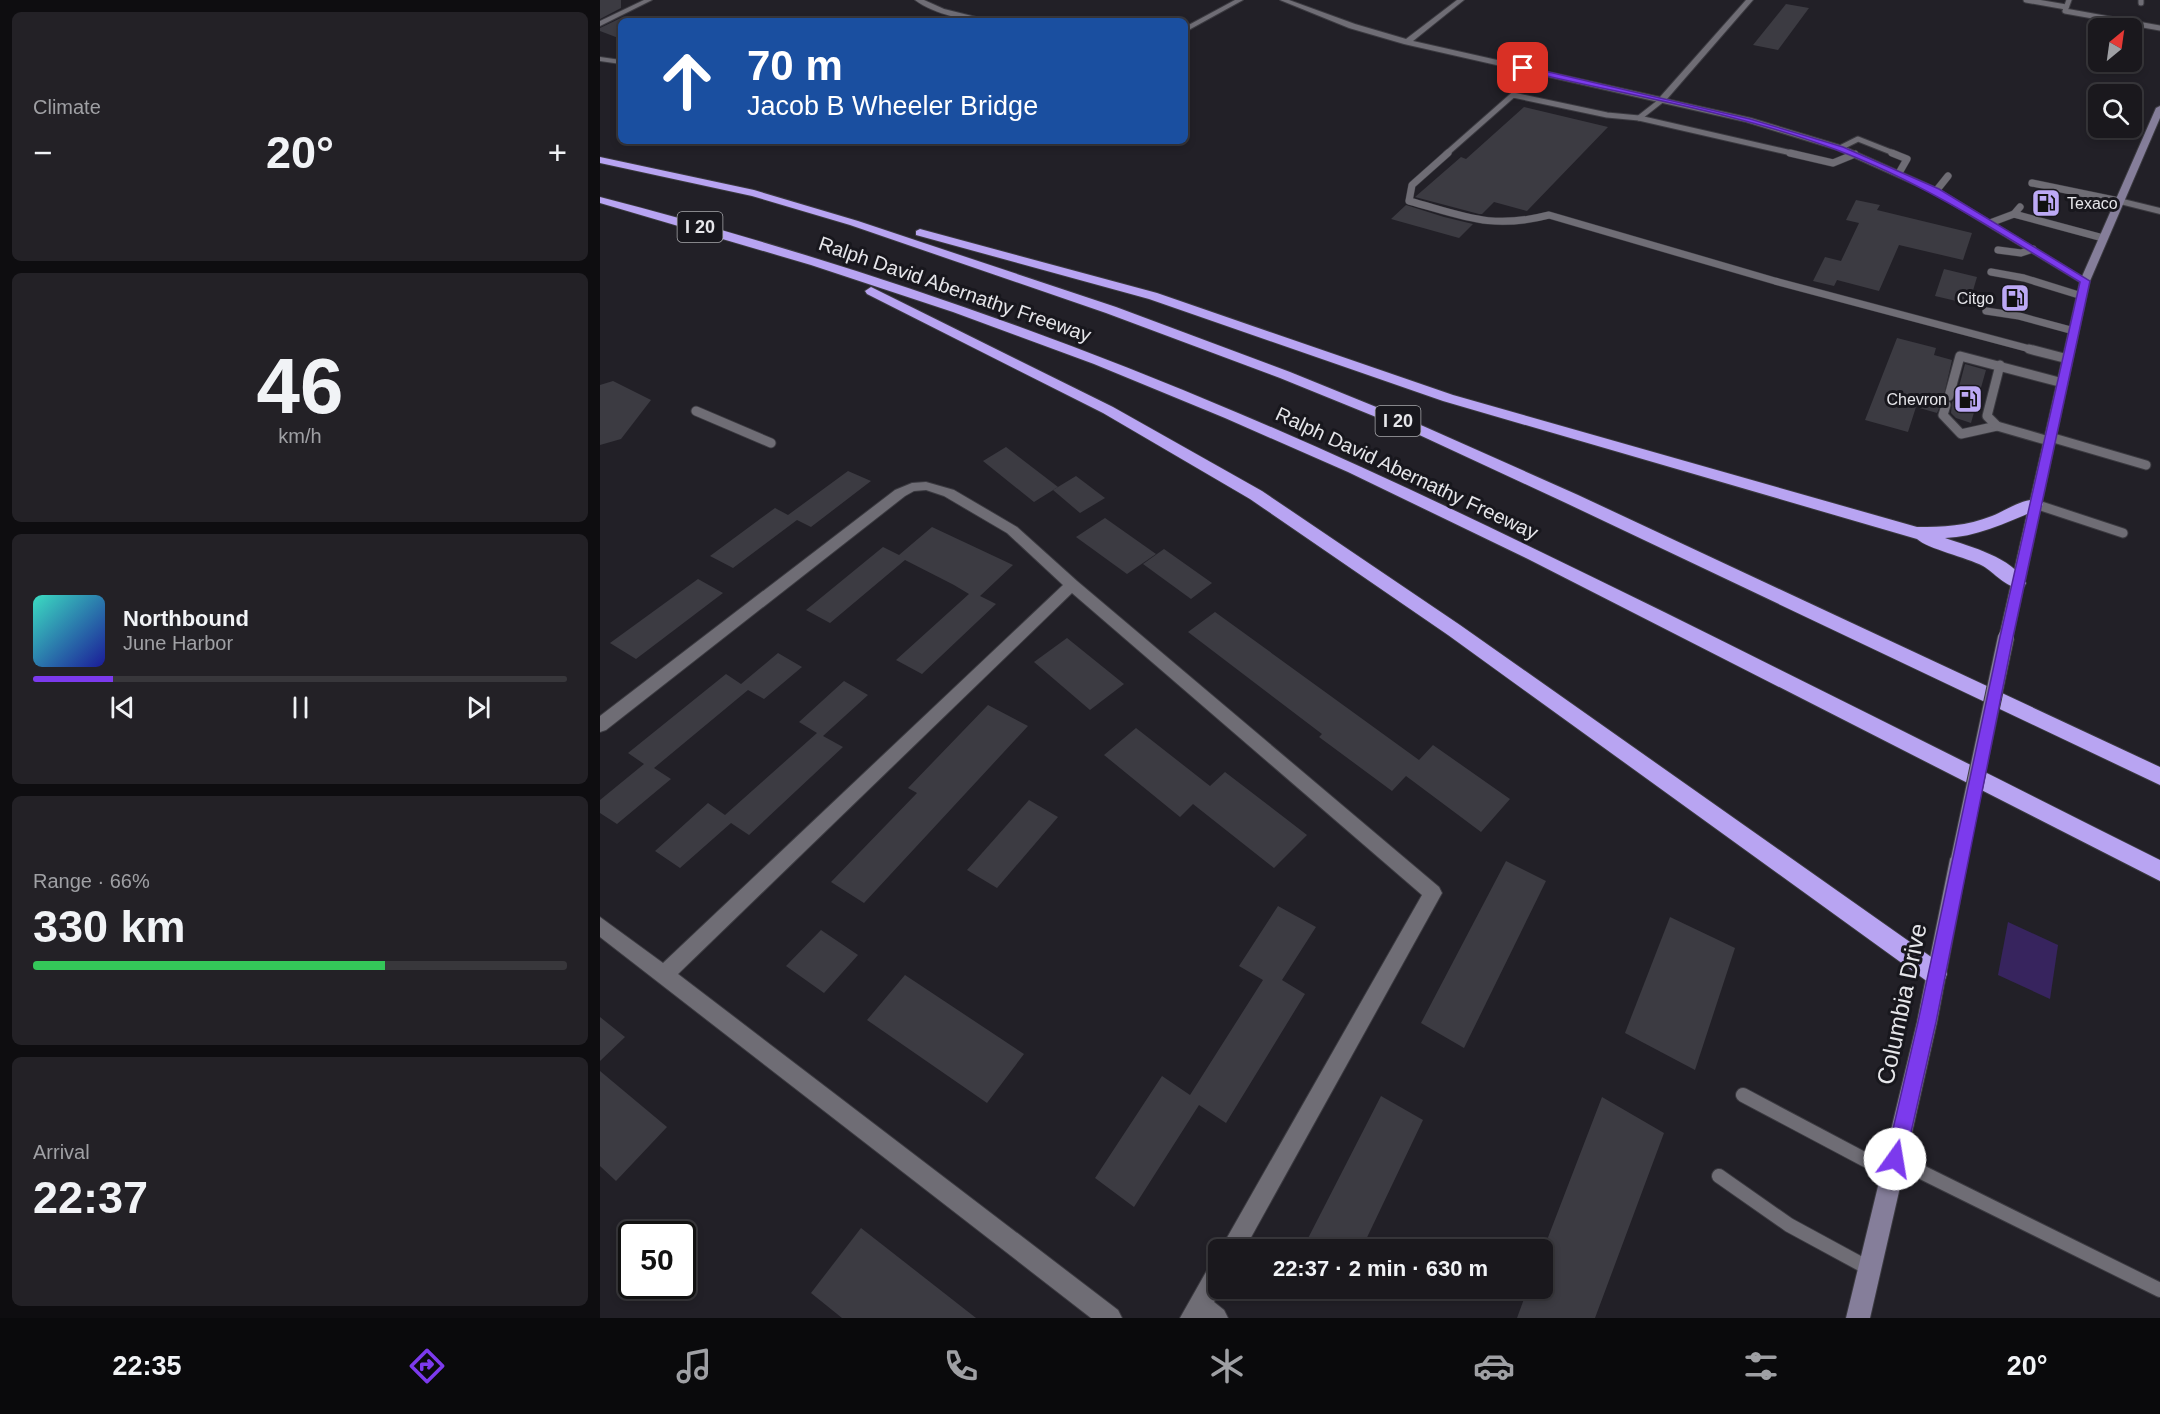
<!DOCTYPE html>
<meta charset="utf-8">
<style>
:root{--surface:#1a181d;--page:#232126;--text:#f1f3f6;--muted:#9fa0a4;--line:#38373b;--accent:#7c3aed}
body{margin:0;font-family:Arial,sans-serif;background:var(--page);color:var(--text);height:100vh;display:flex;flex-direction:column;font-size:22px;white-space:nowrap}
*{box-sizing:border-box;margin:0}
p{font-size:20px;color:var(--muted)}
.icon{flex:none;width:33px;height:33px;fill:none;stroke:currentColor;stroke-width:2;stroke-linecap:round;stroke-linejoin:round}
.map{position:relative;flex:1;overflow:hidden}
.sheet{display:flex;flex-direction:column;gap:12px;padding:12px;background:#0e0d10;width:600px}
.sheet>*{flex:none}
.banner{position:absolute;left:18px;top:18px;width:570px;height:126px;border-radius:9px;box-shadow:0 3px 9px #0003,0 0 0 2px var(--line);background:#1a4fa0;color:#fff;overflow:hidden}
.needle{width:39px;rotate:29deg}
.controls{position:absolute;left:1488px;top:18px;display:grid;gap:12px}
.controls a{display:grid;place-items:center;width:54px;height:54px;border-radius:9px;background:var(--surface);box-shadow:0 3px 9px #0003,0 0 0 2px var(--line);font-size:30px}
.speed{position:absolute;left:18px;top:1221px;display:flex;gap:12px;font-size:30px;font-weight:700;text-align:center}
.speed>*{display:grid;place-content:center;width:78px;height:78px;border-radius:50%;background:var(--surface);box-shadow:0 3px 9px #0003,0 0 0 2px var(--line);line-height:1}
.speed .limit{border:3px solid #111;border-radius:9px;background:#fff;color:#111}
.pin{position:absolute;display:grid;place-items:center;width:51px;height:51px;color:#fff;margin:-26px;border-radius:12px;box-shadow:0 3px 9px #0006}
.me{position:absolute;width:66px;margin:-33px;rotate:13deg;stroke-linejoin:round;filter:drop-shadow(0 0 4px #0008)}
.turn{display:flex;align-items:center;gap:21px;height:126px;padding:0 30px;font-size:27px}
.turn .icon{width:78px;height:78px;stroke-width:2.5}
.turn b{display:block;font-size:42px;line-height:51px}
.big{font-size:45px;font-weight:700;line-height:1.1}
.sheet .tile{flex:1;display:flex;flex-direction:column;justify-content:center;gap:9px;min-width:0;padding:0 21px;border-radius:9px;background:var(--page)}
.sheet .dial{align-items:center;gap:0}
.dial b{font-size:78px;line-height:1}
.song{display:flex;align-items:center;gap:18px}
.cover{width:72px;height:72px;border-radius:9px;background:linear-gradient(135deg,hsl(170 70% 55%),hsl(240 70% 35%))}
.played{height:6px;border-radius:3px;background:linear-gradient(90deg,var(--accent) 15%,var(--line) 15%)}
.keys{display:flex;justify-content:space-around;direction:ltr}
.heat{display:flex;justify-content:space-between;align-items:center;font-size:33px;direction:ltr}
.charge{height:9px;border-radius:4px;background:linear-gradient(90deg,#34c759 66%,var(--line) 0)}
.trip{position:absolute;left:608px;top:1239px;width:345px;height:60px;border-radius:9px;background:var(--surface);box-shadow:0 3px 9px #0003,0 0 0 2px var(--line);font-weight:700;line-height:60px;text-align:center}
.tabs{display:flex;height:96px;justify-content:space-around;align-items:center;background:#0a0a0c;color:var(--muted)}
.tabs .icon{width:42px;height:42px}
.tabs .active{color:var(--accent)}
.tabs b{font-size:27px;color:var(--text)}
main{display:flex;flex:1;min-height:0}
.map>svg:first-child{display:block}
</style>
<main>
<section class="sheet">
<div class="tile"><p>Climate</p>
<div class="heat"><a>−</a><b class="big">20°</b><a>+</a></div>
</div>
<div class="tile dial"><b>46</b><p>km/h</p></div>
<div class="tile">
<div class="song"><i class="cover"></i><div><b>Northbound</b><p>June Harbor</p></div></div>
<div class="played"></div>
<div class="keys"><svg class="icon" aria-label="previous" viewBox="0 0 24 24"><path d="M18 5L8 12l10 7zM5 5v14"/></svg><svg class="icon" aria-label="pause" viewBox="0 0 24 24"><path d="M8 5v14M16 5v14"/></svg><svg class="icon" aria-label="next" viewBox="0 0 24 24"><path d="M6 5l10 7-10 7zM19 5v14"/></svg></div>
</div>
<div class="tile"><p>Range · 66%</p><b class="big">330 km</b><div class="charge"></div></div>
<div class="tile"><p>Arrival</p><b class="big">22:37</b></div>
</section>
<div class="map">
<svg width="1560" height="1318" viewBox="0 0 1560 1318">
<rect width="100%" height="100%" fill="#222027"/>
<polygon fill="#37245e" points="1408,922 1458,945 1450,999 1398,975"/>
<g fill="#3c3b42">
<polygon points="0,0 21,0 21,8 0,19"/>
<polygon points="1186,4 1209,8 1178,50 1153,45"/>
<polygon points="21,18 21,39 0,31 0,28"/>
<polygon points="924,107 1008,127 927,211 894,202 882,214 879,214 815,197 861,157 866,159"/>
<polygon points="1256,200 1280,205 1277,210 1372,233 1363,260 1299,245 1279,291 1237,280 1234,286 1213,281 1225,257 1241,261 1259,223 1246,220"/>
<polygon points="806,205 844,217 873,224 859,238 791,219"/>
<polygon points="1344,269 1377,277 1369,304 1335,296"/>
<polygon points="1297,338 1336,348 1334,355 1352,360 1343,399 1337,413 1316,407 1308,432 1265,420"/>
<polygon points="1365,364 1386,370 1371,423 1356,418 1351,413 1352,402 1356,398"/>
<polygon points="13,381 51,400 21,439 0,445 0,385"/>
<polygon points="406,447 458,487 434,502 383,461"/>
<polygon points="248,471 271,481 211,527 197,520 133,568 110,556 175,508 188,515"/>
<polygon points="476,476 505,498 480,513 453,490"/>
<polygon points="505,518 556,554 527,574 476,537"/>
<polygon points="332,527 413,565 380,596 396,604 322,674 296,660 369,594 354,585 305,560 230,623 206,610 283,547 299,555"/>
<polygon points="564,549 612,583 591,599 543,564"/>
<polygon points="98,579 123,593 36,659 10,643"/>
<polygon points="615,612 819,760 833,745 910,799 881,832 806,776 792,791 719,737 722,734 588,632"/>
<polygon points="467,638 524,684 490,710 434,662"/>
<polygon points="178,653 202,667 164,699 148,690 54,768 71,779 17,824 0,813 0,800 44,764 28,753 126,674 141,684"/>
<polygon points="244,681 268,695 223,736 243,747 149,835 131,823 80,868 55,851 108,803 125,815 217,733 199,722"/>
<polygon points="388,705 428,726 264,903 231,882 317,793 308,788"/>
<polygon points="536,728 610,786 625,772 707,835 674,868 593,804 580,817 504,755"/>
<polygon points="429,800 458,817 397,888 367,870"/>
<polygon points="906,861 946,881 864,1048 821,1023"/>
<polygon points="678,906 716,927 682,980 705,994 626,1123 599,1105 534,1207 495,1178 562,1076 590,1095 663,980 639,966"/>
<polygon points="1070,917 1135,948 1095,1070 1025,1033"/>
<polygon points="221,930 258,955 224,993 186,966"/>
<polygon points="305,975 424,1054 387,1103 267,1020"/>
<polygon points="0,1017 25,1037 0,1061"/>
<polygon points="0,1071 67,1127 16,1181 0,1166"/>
<polygon points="781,1096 823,1120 761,1250 702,1250"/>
<polygon points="1002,1097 1064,1133 995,1318 917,1318 928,1288 942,1288 942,1253"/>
<polygon points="261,1228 376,1318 242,1318 211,1293"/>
</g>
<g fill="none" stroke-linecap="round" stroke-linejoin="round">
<g stroke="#3b3a40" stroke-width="7">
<g id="service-far3">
<polyline points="1426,0 1466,7"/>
<polyline points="1469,0 1465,11 1560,28"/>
<polyline points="1541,0 1541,3"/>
<polyline points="1039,118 1062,100"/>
<polyline points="1240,148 1258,139 1296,154"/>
<polyline points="846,154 913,95 1007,115 1039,118 1196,154"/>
</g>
</g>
<g stroke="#3b3a40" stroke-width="8">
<g id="service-far2">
<path d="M848 153 812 185 809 201C864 216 891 230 949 215L1175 281 1434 350"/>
<polyline points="1190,153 1233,163 1255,154"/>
<polyline points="1292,153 1307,159 1299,173"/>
<polyline points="1432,183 1519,201"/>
<polyline points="1336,191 1348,176"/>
<polyline points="1414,214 1503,238"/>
<polyline points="1390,223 1414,214 1420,207"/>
<polyline points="1398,250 1421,253 1433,249"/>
<polyline points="1391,272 1424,278 1482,296"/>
<polyline points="1386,311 1419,316 1474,331"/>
</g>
</g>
<g stroke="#3b3a40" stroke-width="11">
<g id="service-far1">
<polyline points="1429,349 1468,359"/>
<polyline points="1349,396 1360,356 1463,383"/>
<polyline points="1346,405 1343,415 1361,434 1397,426 1449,441"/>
<polyline points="96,411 171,443"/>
<polyline points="1397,426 1387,416 1400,365"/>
<polyline points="1450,437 1546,465"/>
<polyline points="1435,504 1523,533"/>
</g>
</g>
<g stroke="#3b3a40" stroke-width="16">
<g id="service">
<polyline points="1143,1095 1292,1174"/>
<polyline points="1295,1159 1560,1290"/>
<polyline points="1119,1176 1189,1225 1270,1269"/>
</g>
</g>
<g stroke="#3b3a40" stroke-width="2">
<g id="minor">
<polygon points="44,0 52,0 0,26 0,21"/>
<path d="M315 0H324L344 9 392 21C367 21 335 15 315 0Z"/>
<polygon points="635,0 643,0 585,32 585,27"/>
<polygon points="680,0 689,0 755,24 806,39 857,0 864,0 813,41 1060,97 1146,0 1153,0 1067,99 1151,118 1243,146 1339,189 1490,281 1481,283 1333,193 1237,150 1146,122 804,44 749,28"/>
<polygon points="0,57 21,60 21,64 0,61"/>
<polygon points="1519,198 1560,208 1560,214 1516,203 1516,199"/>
<polygon points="326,482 354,490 417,527 477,581 839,887 842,893 644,1250 620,1250 822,895 472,593 78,974 518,1310 522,1318 491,1318 0,937 0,917 63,963 463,585 407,533 344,496 326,490 314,491 305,496 6,730 0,732 0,716 295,490 312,483"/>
<polygon points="618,1262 618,1288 622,1288 614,1302 624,1310 628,1318 580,1318 610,1265"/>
</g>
</g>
<g stroke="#3b3a40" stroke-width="2">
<g id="secondary">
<polygon points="1560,106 1560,118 1490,281 1413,637 1411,641 1401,641 1399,637 1480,281 1556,108"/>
<polygon points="1359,851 1365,853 1368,859 1337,1022 1306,1159 1300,1168 1303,1174 1270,1318 1246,1318 1281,1174 1287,1165 1284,1159 1317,1022 1350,859 1353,853"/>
</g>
</g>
<g stroke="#3b3a40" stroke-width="2">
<g id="motorway">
<polygon points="0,157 154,190 258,221 516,307 690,372 823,426 978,495 1560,767 1560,785 966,503 813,432 680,378 506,313 250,225 152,196 0,163"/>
<path d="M0 197C217 253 432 325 638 413 783 474 923 543 1064 612 1229 694 1395 777 1560 860V881L930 560 748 472 625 418 494 364 353 312 211 265 0 203Z"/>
<path d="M320 229 557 293 853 395 1317 527C1343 527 1367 526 1392 516 1405 511 1426 496 1441 500L1443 504 1441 508C1410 521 1378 537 1345 538 1371 547 1412 557 1426 583L1424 587C1410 592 1395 573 1383 566 1366 557 1328 549 1317 539L843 401 549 299 316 235V231Z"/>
<polygon points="271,287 513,407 662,491 860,625 1344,966 1347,974 1344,982 1336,985 1328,982 848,635 650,499 503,413 267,294 265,291"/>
</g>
</g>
<use href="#service-far3" stroke="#6f6d75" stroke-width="5"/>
<use href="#service-far2" stroke="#6f6d75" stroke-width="7"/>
<use href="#service-far1" stroke="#6f6d75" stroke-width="9"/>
<use href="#service" stroke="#6f6d75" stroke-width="14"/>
<use href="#minor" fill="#6f6d75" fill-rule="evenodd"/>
<use href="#secondary" fill="#857e9a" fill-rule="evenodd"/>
<use href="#motorway" fill="#b8a4f2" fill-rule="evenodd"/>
<g stroke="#3b3a40" stroke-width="18" stroke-linecap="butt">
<polyline id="secondary-bridge" points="1359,859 1406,637"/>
</g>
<use href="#secondary-bridge" stroke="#857e9a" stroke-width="16"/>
</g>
<path fill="#7c3aed" stroke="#51269a" stroke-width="1.5" d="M923 66 1150 119 1243 147 1339 189 1490 281 1413 637 1336 1022 1305 1159 1302 1166 1295 1169 1288 1166 1286 1159 1318 1022 1400 637 1480 282C1401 234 1324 183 1237 150 1137 112 1025 95 921 70Z"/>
<defs>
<g id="fuel-square" transform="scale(1.5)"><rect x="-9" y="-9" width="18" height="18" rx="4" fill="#bca9f5" stroke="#18171d"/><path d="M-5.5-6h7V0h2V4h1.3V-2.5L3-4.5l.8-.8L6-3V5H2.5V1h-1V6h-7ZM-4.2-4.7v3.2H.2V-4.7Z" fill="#111"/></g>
</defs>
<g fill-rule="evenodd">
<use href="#fuel-square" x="1446" y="203"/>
<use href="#fuel-square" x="1415" y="298"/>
<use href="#fuel-square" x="1368" y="399"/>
</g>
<g text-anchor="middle" stroke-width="6" stroke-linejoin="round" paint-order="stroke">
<g font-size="16" fill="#e6e6ea" stroke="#18171d" text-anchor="end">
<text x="1467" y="209" text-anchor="start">Texaco</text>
<text x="1394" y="304">Citgo</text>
<text x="1347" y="405">Chevron</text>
</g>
<g fill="#18171d" stroke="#a8a8ac" stroke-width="1.5">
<rect x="77.5" y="212" width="45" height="30" rx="4.5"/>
<rect x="775.5" y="406" width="45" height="30" rx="4.5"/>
</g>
<g font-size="18" font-weight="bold" fill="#e6e6ea">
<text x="100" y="233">I 20</text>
<text x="798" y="427">I 20</text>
</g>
<g font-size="20" fill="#e6e6ea" stroke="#18171d">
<text transform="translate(355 289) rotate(19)" y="7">Ralph David Abernathy Freeway</text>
<text transform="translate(807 473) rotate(25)" y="7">Ralph David Abernathy Freeway</text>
</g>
<g font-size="24" fill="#e6e6ea" stroke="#18171d">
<text transform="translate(1302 1004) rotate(-78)" y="8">Columbia Drive</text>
</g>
</g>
</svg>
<div class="controls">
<a><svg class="needle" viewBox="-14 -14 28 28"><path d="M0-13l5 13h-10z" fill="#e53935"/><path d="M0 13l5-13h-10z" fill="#9fa0a4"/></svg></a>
<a><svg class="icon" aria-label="search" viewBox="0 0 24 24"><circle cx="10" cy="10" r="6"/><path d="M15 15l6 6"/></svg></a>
</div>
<div class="speed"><div class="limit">50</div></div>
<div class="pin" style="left:923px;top:68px;background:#d93025"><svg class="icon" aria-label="arrive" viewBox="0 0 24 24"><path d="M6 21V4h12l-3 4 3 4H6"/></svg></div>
<svg class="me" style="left:1295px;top:1159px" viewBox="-20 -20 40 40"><circle r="19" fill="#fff"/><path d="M0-13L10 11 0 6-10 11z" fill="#7c3aed"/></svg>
<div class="trip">22:37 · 2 min · 630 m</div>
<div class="banner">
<div class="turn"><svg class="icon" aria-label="ahead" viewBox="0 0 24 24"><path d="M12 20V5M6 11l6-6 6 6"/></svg><div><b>70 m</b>Jacob B Wheeler Bridge</div></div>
</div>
</div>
</main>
<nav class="tabs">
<b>22:35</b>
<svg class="icon active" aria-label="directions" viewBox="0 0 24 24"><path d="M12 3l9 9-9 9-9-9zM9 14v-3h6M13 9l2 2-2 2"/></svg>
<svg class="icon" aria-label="music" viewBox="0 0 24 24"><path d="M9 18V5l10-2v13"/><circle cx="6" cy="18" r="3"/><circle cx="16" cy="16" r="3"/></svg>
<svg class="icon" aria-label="phone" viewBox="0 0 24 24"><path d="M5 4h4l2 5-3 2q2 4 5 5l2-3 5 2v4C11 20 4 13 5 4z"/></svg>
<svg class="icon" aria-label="climate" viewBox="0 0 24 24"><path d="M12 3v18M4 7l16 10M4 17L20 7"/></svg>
<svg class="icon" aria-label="car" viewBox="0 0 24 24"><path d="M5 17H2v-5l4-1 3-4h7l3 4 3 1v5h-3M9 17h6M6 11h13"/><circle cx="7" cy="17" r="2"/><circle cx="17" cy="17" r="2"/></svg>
<svg class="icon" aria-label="filters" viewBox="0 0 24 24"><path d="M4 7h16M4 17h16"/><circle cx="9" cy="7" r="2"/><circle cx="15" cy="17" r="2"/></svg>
<b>20°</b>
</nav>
